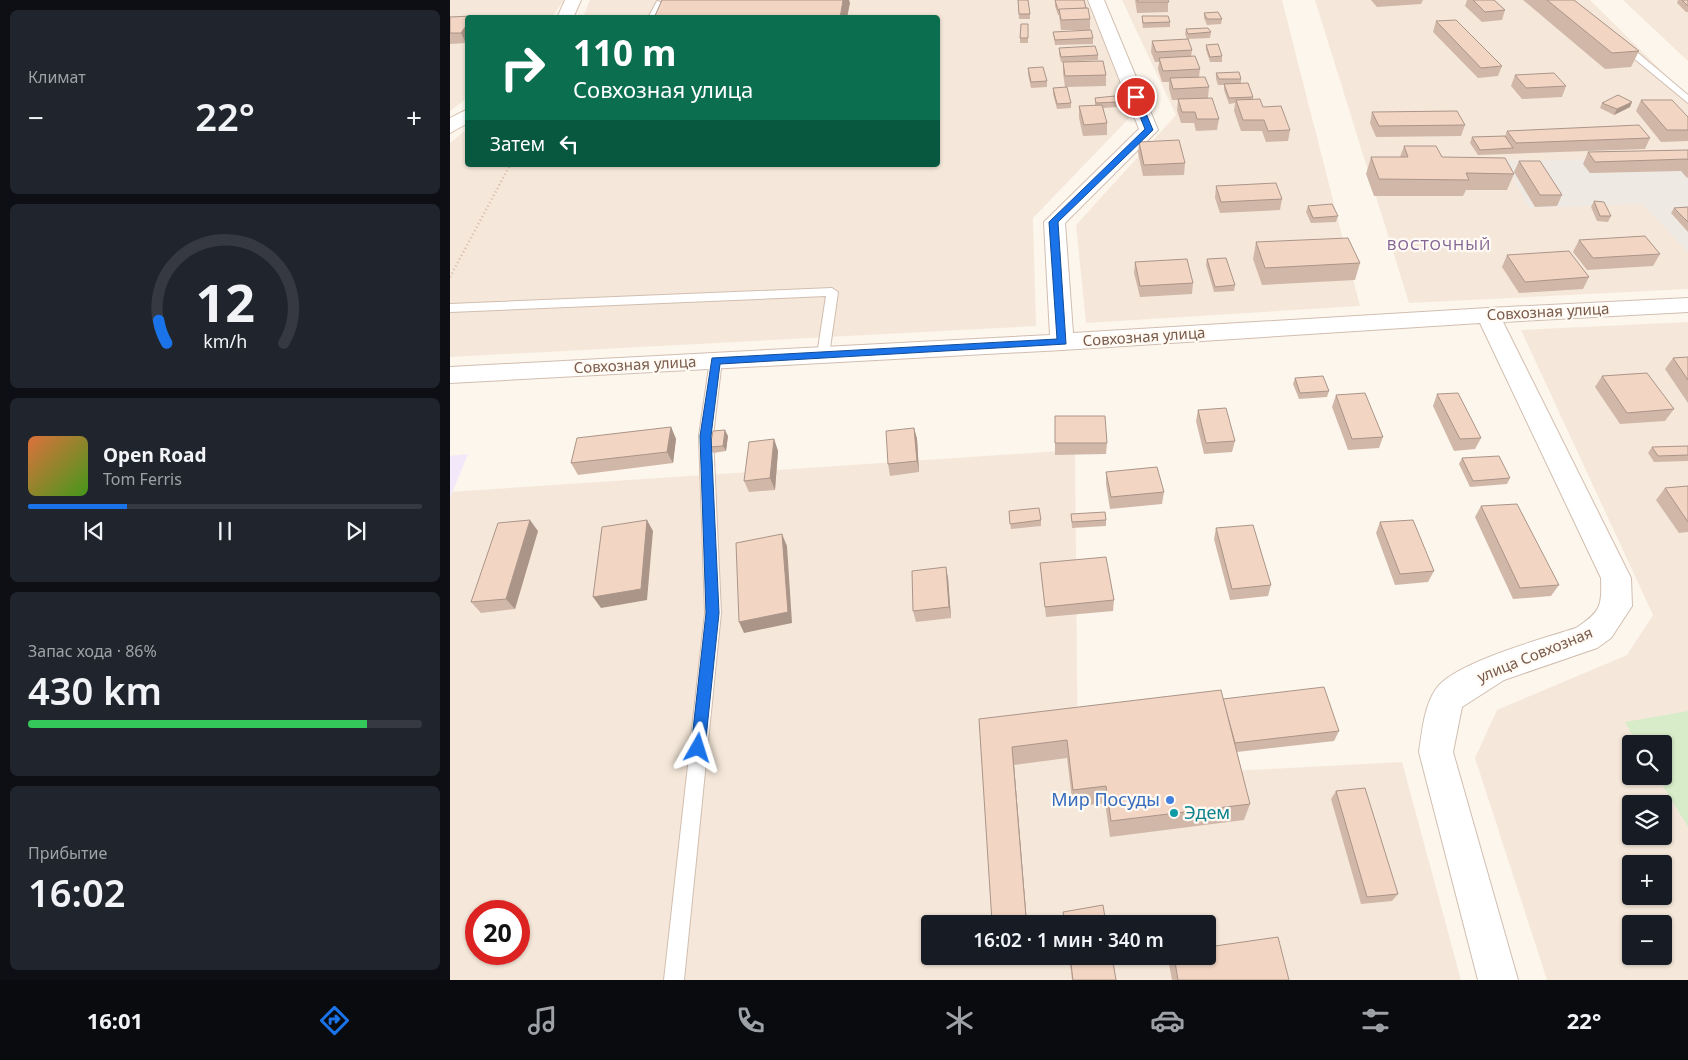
<!DOCTYPE html>
<html lang="ru">
<meta charset="utf-8">
<style>
:root{--surface:#171b24;--page:#20242c;--text:#f1f3f6;--muted:#9ea1a6;--line:#363941;--accent:#1a73e8}
body{margin:0;font-family:"Noto Sans",sans-serif;background:var(--page);color:var(--text);height:100vh;display:flex;flex-direction:column;font-size:19px;white-space:nowrap}
*{box-sizing:border-box;margin:0}
p{font-size:16px;color:var(--muted)}
.icon{flex:none;width:28px;height:28px;fill:none;stroke:currentColor;stroke-width:2;stroke-linecap:round;stroke-linejoin:round}
.map{position:relative;flex:1;overflow:hidden}
.side{display:flex;flex-direction:column;gap:10px;padding:10px;background:#0d0f14;width:450px}
.side>*{flex:none}
.guide{position:absolute;left:15px;top:15px;width:475px;height:152px;border-radius:5px;box-shadow:0 1px 4px #0004;background:#0b6e4f;color:#fff;overflow:hidden}
.fabs{position:absolute;left:1172px;top:735px;display:grid;gap:10px}
.fabs a{display:grid;place-items:center;width:50px;height:50px;border-radius:5px;background:var(--surface);box-shadow:0 1px 4px #0004;font-size:25px}
.speed{position:absolute;left:15px;top:900px;display:flex;gap:10px;font-size:25px;font-weight:700;text-align:center}
.speed>*{display:grid;place-content:center;width:65px;height:65px;border-radius:50%;background:var(--surface);box-shadow:0 1px 4px #0004;line-height:1}
.speed .limit{border:8px solid #d22;background:#fff;color:#111}
.pin{position:absolute;display:grid;place-items:center;width:42px;height:42px;color:#fff;margin:-21px;border:2px solid #fff;border-radius:50%;box-shadow:0 1px 5px #0007}
.me{position:absolute;width:55px;margin:-28px;rotate:6deg;stroke-linejoin:round;filter:drop-shadow(0 0 4px #0008)}
.turn{display:flex;align-items:center;gap:18px;height:105px;padding:0 25px;font-size:22px}
.turn .icon{width:65px;height:65px;stroke-width:2.5}
.turn b{display:block;font-size:35px;line-height:42px}
.then{display:flex;align-items:center;height:48px;padding:0 25px;background:#0003;gap:10px;font-size:19px}
.big{font-size:38px;font-weight:600;line-height:1.1}
.side .tile{flex:1;display:flex;flex-direction:column;justify-content:center;gap:8px;min-width:0;padding:0 18px;border-radius:8px;background:var(--page)}
.side .dial{align-items:center;gap:0}
.dial svg{height:130px;overflow:visible;fill:none;stroke:var(--line);stroke-width:7;stroke-linecap:round;text-anchor:middle}
.dial text{fill:var(--text);stroke:none}
.song{display:flex;align-items:center;gap:15px}
.cover{width:60px;height:60px;border-radius:8px;background:linear-gradient(135deg,hsl(20 70% 55%),hsl(100 70% 35%))}
.played{height:5px;border-radius:2px;background:linear-gradient(90deg,var(--accent) 25%,var(--line) 25%)}
.keys{display:flex;justify-content:space-around;direction:ltr}
.heat{display:flex;justify-content:space-between;align-items:center;font-size:28px;direction:ltr}
.charge{height:8px;border-radius:4px;background:linear-gradient(90deg,#34c759 86%,var(--line) 0)}
.trip{position:absolute;left:471px;top:915px;width:295px;height:50px;border-radius:5px;background:var(--surface);box-shadow:0 1px 4px #0004;font-weight:600;line-height:50px;text-align:center}
.dock{display:flex;height:80px;justify-content:space-around;align-items:center;background:#090b0e;color:var(--muted)}
.dock .icon{width:35px;height:35px}
.dock .active{color:var(--accent)}
.dock b{font-size:22px;color:var(--text)}
main{display:flex;flex:1;min-height:0}
.map>svg:first-child{display:block}
</style>
<main>
<section class="side">
<div class="tile"><p>Климат</p>
<div class="heat"><a>−</a><b class="big">22°</b><a>+</a></div>
</div>
<div class="tile dial"><svg viewBox="0 0 100 80">
<path d="M14 69A42 42 0 1 1 86 69"/>
<path d="M14 69A42 42 0 0 1 9 55" stroke="#1a73e8"/>
<text x="50" y="56" font-size="32" font-weight="700">12</text>
<text x="50" y="72" font-size="11">km/h</text>
</svg></div>
<div class="tile">
<div class="song"><i class="cover"></i><div><b>Open Road</b><p>Tom Ferris</p></div></div>
<div class="played"></div>
<div class="keys"><svg class="icon" aria-label="previous" viewBox="0 0 24 24"><path d="M18 5L8 12l10 7zM5 5v14"/></svg><svg class="icon" aria-label="pause" viewBox="0 0 24 24"><path d="M8 5v14M16 5v14"/></svg><svg class="icon" aria-label="next" viewBox="0 0 24 24"><path d="M6 5l10 7-10 7zM19 5v14"/></svg></div>
</div>
<div class="tile"><p>Запас хода · 86%</p><b class="big">430 km</b><div class="charge"></div></div>
<div class="tile"><p>Прибытие</p><b class="big">16:02</b></div>
</section>
<div class="map">
<svg width="1238" height="980" viewBox="0 0 1238 980">
<rect width="100%" height="100%" fill="#fdf6ec"/>
<g fill="#f5e8da" fill-rule="evenodd">
<polygon points="0,0 114,0 102,17 18,18 17,98 0,111"/>
<polygon points="140,0 639,0 685,112 583,218 586,326 0,357 0,143 17,129 18,165 488,165 488,18 133,17"/>
<polygon points="672,0 832,0 910,306 636,323 626,225 726,115"/>
<polygon points="865,0 1140,0 1238,97 1238,289 959,303"/>
<polygon points="1173,0 1238,0 1238,61"/>
<path d="M1238 322V980H1097L1025 758 1047 710 1177 655 1203 615 1071 330ZM1181 744H1214V776H1181ZM1181 804H1214V836H1181ZM1181 864H1214V896H1181ZM1181 924H1214V956H1181Z"/>
<path d="M625 450 628 779 952 762 1011 980H0V492ZM26 911H69V954H26ZM480 924H758V956H480Z"/>
</g>
<polygon fill="#efe9e4" points="1238,157 1238,252 1192,204 1079,208 1055,161"/>
<polygon fill="#f3e8fa" points="18,454 0,498 0,456"/>
<polygon fill="#d8ecc9" points="1238,711 1238,827 1207,776 1214,776 1214,744 1187,744 1175,722"/>
<g fill="none" stroke-linecap="round" stroke-linejoin="round">
<g stroke="#d1beb0" stroke-width="2">
<g id="service">
<polygon points="207,1 214,3 206,18 198,18"/>
<polygon points="1169,42 1175,42 1238,95 1238,103 1169,46"/>
<polygon points="382,288 388,292 379,355 373,359 367,355 376,296 0,312 0,304"/>
<polygon points="266,356 272,360 263,436 271,613 234,980 214,980 255,613 249,436 260,360"/>
</g>
</g>
<g stroke="#d1beb0" stroke-width="2">
<path id="minor" d="M638 0H654L708 130 615 223 623 333 1038 308 1238 298V312L1053 322 1181 578 1182 606 1161 638 1147 648 1054 680 1012 707 1003 752 1068 980H1028L969 752C972 732 974 706 986 689 1003 663 1095 638 1126 628 1151 612 1152 606 1151 578L1030 323 612 350 0 383V367L600 335 594 222 689 129Z"/>
</g>
<g stroke="#d6c0b0" stroke-width="2">
<g id="secondary">
<polygon points="115,0 131,0 123,18 107,18"/>
<polygon points="18,109 18,123 0,133 0,118"/>
</g>
</g>
<polyline stroke="#d9b8a5" stroke-width="2.5" stroke-dasharray="1 3" stroke-linecap="butt" points="0,277 60,165"/>
<use href="#service" fill="#fff" fill-rule="evenodd"/>
<use href="#minor" fill="#fff" fill-rule="evenodd"/>
<use href="#secondary" fill="#fff" fill-rule="evenodd"/>
</g>
<g fill="#d1b7a8">
<polygon points="568,0 580,14 580,19 569,19"/>
<polygon points="605,0 640,19 640,30 611,30 609,15 608,15 605,6"/>
<polygon points="685,0 718,0 718,12 687,13"/>
<polygon points="921,0 973,0 971,4 927,7"/>
<polygon points="1017,0 1044,0 1055,10 1052,20 1032,22 1015,6"/>
<polygon points="1073,0 1124,0 1189,51 1181,67 1155,69"/>
<polygon points="1228,0 1238,0 1238,12 1236,12 1227,3"/>
<polygon points="754,13 772,19 771,24 757,25 754,18"/>
<polygon points="692,16 720,22 720,27 693,28 692,21"/>
<polygon points="0,17 18,18 18,41 16,43 0,44"/>
<polygon points="986,21 1052,66 1048,76 1028,78 983,32"/>
<polygon points="578,24 578,43 570,43 570,38"/>
<polygon points="736,29 761,32 760,38 737,39 735,34"/>
<polygon points="603,32 643,38 643,44 605,45"/>
<polygon points="702,41 742,50 741,57 750,69 749,77 759,87 758,98 769,119 767,130 746,131 744,123 731,123 727,110 728,100 722,100 719,89 719,82 712,82 708,69 709,62 705,62 701,52"/>
<polygon points="756,45 772,56 772,62 760,62 756,50"/>
<polygon points="609,48 648,55 648,60 611,62 609,54"/>
<polygon points="613,62 656,75 656,86 615,87 613,73"/>
<polygon points="578,68 597,81 597,87 581,88 578,74"/>
<polygon points="766,73 791,79 791,84 803,97 803,100 813,107 840,130 838,141 816,142 812,131 791,131 784,111 785,103 779,104 774,90 774,85 768,85 766,79"/>
<polygon points="1065,75 1116,86 1112,97 1072,99 1061,86"/>
<polygon points="603,88 621,103 621,108 607,109 603,94"/>
<polygon points="645,98 667,102 667,107 653,108 657,123 657,135 633,136 629,118 629,106 645,106"/>
<polygon points="1191,100 1238,117 1238,141 1211,142 1186,111"/>
<polygon points="1152,103 1180,107 1164,115 1150,108"/>
<polygon points="922,112 1015,125 1011,136 926,137 920,123"/>
<polygon points="1057,131 1200,138 1195,149 1028,155 1020,143 1022,137 1055,136"/>
<polygon points="689,142 735,163 734,175 693,176 688,153"/>
<polygon points="954,146 992,157 1064,174 1057,190 1016,190 1013,196 924,196 916,174 921,157 950,157"/>
<polygon points="1238,150 1238,177 1237,178 1231,171 1140,173 1133,164 1138,152"/>
<polygon points="1069,161 1112,195 1107,206 1085,207 1064,172"/>
<polygon points="766,186 832,199 830,210 770,213 765,198"/>
<polygon points="1144,201 1161,216 1158,222 1147,221 1141,207"/>
<polygon points="858,206 888,216 886,222 861,223 856,212"/>
<polygon points="1238,207 1238,232 1221,213 1224,208"/>
<polygon points="1129,240 1210,254 1203,266 1137,270 1123,252"/>
<polygon points="806,242 910,263 905,280 812,285 803,259"/>
<polygon points="1057,255 1139,277 1133,289 1069,293 1052,267"/>
<polygon points="757,259 785,285 784,291 764,292 756,265"/>
<polygon points="685,262 743,283 742,294 690,297 684,273"/>
<polygon points="1238,357 1238,403 1215,369 1223,358"/>
<polygon points="1152,376 1224,409 1215,421 1170,424 1145,387"/>
<polygon points="845,378 879,391 877,397 849,399 843,384"/>
<polygon points="987,394 1031,438 1025,449 1004,451 983,406"/>
<polygon points="886,395 933,437 929,448 898,450 882,407"/>
<polygon points="748,410 785,441 782,452 754,454 746,421"/>
<polygon points="605,416 657,443 656,454 605,455"/>
<polygon points="221,427 226,439 223,463 128,475 121,463"/>
<polygon points="464,428 467,439 469,472 440,476 438,464"/>
<polygon points="278,436 276,451 263,453 260,447"/>
<polygon points="324,439 328,451 325,490 299,492 294,481"/>
<polygon points="1238,446 1238,461 1204,462 1198,453 1202,447"/>
<polygon points="1012,458 1060,478 1057,484 1020,487 1009,464"/>
<polygon points="656,472 714,492 712,504 660,509 656,484"/>
<polygon points="1238,486 1238,532 1229,533 1206,500 1215,488"/>
<polygon points="1031,506 1109,585 1101,596 1063,599 1025,517"/>
<polygon points="559,511 591,520 591,526 561,529"/>
<polygon points="621,514 656,520 656,526 622,528"/>
<polygon points="930,522 984,571 978,582 945,585 926,533"/>
<polygon points="766,528 821,585 818,596 780,600 764,539"/>
<polygon points="88,531 65,609 31,613 21,602"/>
<polygon points="590,563 664,600 663,611 596,617 591,574"/>
<polygon points="498,578 501,618 466,622 463,611"/>
<polygon points="773,699 889,731 884,741 787,752 800,804 794,820 660,837 655,803 623,807 617,758 564,765 577,924 543,924 529,719"/>
<polygon points="886,791 948,894 942,901 911,904 881,799"/>
<polygon points="619,956 662,956 666,980 622,980"/>
<polygon points="722,956 758,956 839,980 722,980 719,964"/>
</g>
<g fill="#aa9588">
<polygon points="393,0 399,0 400,3 397,18 390,18"/>
<polygon points="18,23 18,41 16,43 11,33"/>
<polygon points="1182,102 1180,107 1164,115 1167,109"/>
<polygon points="221,427 226,439 223,463 217,452"/>
<polygon points="464,428 467,439 469,472 467,461"/>
<polygon points="275,430 278,436 276,451 273,446"/>
<polygon points="324,439 328,451 325,490 320,478"/>
<polygon points="80,520 88,531 65,609 56,599"/>
<polygon points="197,520 203,531 197,600 151,608 143,597"/>
<polygon points="332,534 337,546 342,623 294,633 289,622"/>
<polygon points="496,567 498,578 501,618 499,607"/>
<polygon points="562,747 564,765 577,924 576,917"/>
</g>
<g fill="#f3d5c3" stroke="#aa9588">
<polygon points="212,0 393,0 390,18 204,18"/>
<polygon points="568,0 578,0 580,14 569,14"/>
<polygon points="605,0 634,0 636,8 608,10"/>
<polygon points="687,0 718,0 719,2 688,2"/>
<polygon points="1023,0 1044,0 1055,10 1035,12"/>
<polygon points="1097,0 1124,0 1189,51 1162,53"/>
<polygon points="1232,0 1238,0 1238,6"/>
<polygon points="638,8 640,19 611,20 609,9"/>
<polygon points="768,12 772,19 757,19 754,13"/>
<polygon points="22,16 21,18 18,18 18,23 11,33 0,33 0,17"/>
<polygon points="692,16 718,16 720,22 693,23"/>
<polygon points="1006,20 1052,66 1031,68 986,21"/>
<polygon points="571,24 578,24 578,38 570,38"/>
<polygon points="758,28 761,32 738,34 736,29"/>
<polygon points="641,30 643,38 605,40 603,32"/>
<polygon points="738,39 742,50 706,52 702,41"/>
<polygon points="768,44 772,56 760,57 756,45"/>
<polygon points="645,46 648,55 611,57 609,48"/>
<polygon points="745,56 750,69 713,71 709,58"/>
<polygon points="653,61 656,75 615,76 613,62"/>
<polygon points="593,67 597,81 581,82 578,68"/>
<polygon points="789,72 791,79 769,79 766,73"/>
<polygon points="1104,73 1116,86 1076,88 1065,75"/>
<polygon points="755,77 759,87 723,89 720,78"/>
<polygon points="798,83 803,97 779,98 774,84"/>
<polygon points="617,87 621,103 607,104 603,88"/>
<polygon points="1168,95 1182,102 1167,109 1152,103"/>
<polygon points="665,96 667,102 646,103 645,98"/>
<polygon points="762,98 769,119 747,119 745,112 732,112 728,99"/>
<polygon points="810,99 813,107 831,106 840,130 818,131 814,120 793,120 786,100"/>
<polygon points="1191,100 1222,100 1238,117 1238,130 1217,130"/>
<polygon points="652,105 657,123 634,125 629,106"/>
<polygon points="1007,111 1015,125 929,126 922,112"/>
<polygon points="1189,125 1200,138 1066,143 1057,131"/>
<polygon points="1055,136 1063,148 1030,150 1022,137"/>
<polygon points="729,140 735,163 694,165 689,142"/>
<polygon points="954,146 986,146 992,157 1055,158 1064,174 1016,173 1019,180 929,179 921,157 958,157"/>
<polygon points="1238,150 1238,160 1237,159 1145,162 1138,152"/>
<polygon points="1069,161 1090,161 1112,195 1090,195"/>
<polygon points="826,183 832,199 771,202 766,186"/>
<polygon points="1144,201 1154,202 1161,216 1150,216"/>
<polygon points="882,204 888,216 863,218 858,206"/>
<polygon points="1238,207 1238,222 1224,208"/>
<polygon points="1195,236 1210,254 1143,258 1129,240"/>
<polygon points="898,238 910,263 815,268 806,242"/>
<polygon points="1119,251 1139,277 1075,282 1057,255"/>
<polygon points="776,258 785,285 765,287 757,259"/>
<polygon points="737,259 743,283 690,286 685,262"/>
<polygon points="1238,357 1238,380 1223,358"/>
<polygon points="1197,373 1224,409 1177,413 1152,376"/>
<polygon points="873,376 879,391 850,393 845,378"/>
<polygon points="915,393 933,437 902,439 886,395"/>
<polygon points="1008,393 1031,438 1010,439 987,394"/>
<polygon points="776,408 785,441 756,443 748,410"/>
<polygon points="605,416 655,416 657,443 605,443"/>
<polygon points="221,427 217,452 121,463 127,438"/>
<polygon points="464,428 467,461 438,464 436,431"/>
<polygon points="275,430 273,446 260,447 263,431"/>
<polygon points="324,439 320,478 294,481 299,442"/>
<polygon points="1238,446 1238,455 1208,456 1202,447"/>
<polygon points="1049,456 1060,478 1023,481 1012,458"/>
<polygon points="707,467 714,492 661,497 656,472"/>
<polygon points="1238,486 1238,522 1215,488"/>
<polygon points="1067,504 1109,585 1070,588 1031,506"/>
<polygon points="589,508 591,520 560,524 559,511"/>
<polygon points="655,512 656,520 622,522 621,514"/>
<polygon points="80,520 56,599 21,602 48,523"/>
<polygon points="197,520 191,589 143,597 152,527"/>
<polygon points="963,520 984,571 950,574 930,522"/>
<polygon points="803,525 821,585 782,589 766,528"/>
<polygon points="332,534 338,612 289,622 286,543"/>
<polygon points="656,557 664,600 595,607 590,563"/>
<polygon points="496,567 499,607 463,611 462,571"/>
<polygon points="874,687 889,731 785,743 773,699"/>
<polygon points="771,690 800,804 661,821 656,786 623,790 617,740 562,747 576,917 542,922 529,719"/>
<polygon points="915,788 948,894 917,897 886,791"/>
<polygon points="653,905 656,924 615,924 613,912"/>
<polygon points="828,937 839,980 728,980 724,956 758,956 758,947"/>
<polygon points="620,956 662,956 666,980 623,980"/>
</g>
<polygon fill="#1a73e8" stroke="#114b97" points="686,95 689,97 703,130 608,222 616,344 270,364 261,436 269,613 255,748 253,753 248,755 243,753 241,748 256,613 250,436 262,358 607,339 599,222 695,129 682,97"/>
<circle fill="#3f7fe0" stroke="#fffaf3" stroke-width="2" cx="720" cy="800" r="5"/>
<circle fill="#0f9aa8" stroke="#fffaf3" stroke-width="2" cx="724" cy="813" r="5"/>
<g text-anchor="middle" stroke-width="4.5" stroke-linejoin="round" paint-order="stroke">
<g font-size="15" letter-spacing="1" fill="#846695" stroke="#fffaf3">
<text x="989" y="250">ВОСТОЧНЫЙ</text>
</g>
<g font-size="15" fill="#7a5c4d" stroke="#fffaf3">
<text transform="translate(1098 312) rotate(-3)" y="5">Совхозная улица</text>
<text transform="translate(694 337) rotate(-4)" y="5">Совхозная улица</text>
<text transform="translate(185 365) rotate(-3)" y="5">Совхозная улица</text>
<text transform="translate(1085 655) rotate(-22)" y="5">улица Совхозная</text>
</g>
<g font-size="18" fill="#366cbe" stroke="#fffaf3" text-anchor="end">
<text x="710" y="806">Мир Посуды</text>
</g>
<g font-size="18" fill="#0d838f" stroke="#fffaf3" text-anchor="start">
<text x="734" y="819">Эдем</text>
</g>
</g>
</svg>
<div class="fabs">
<a><svg class="icon" aria-label="search" viewBox="0 0 24 24"><circle cx="10" cy="10" r="6"/><path d="M15 15l6 6"/></svg></a>
<a><svg class="icon" aria-label="layers" viewBox="0 0 24 24"><path d="M12 4l9 5-9 5-9-5zM3 14l9 5 9-5"/></svg></a>
<a>+</a>
<a>−</a>
</div>
<div class="speed"><div class="limit">20</div></div>
<div class="pin" style="left:686px;top:97px;background:#d93025"><svg class="icon" aria-label="arrive" viewBox="0 0 24 24"><path d="M6 21V4h12l-3 4 3 4H6"/></svg></div>
<svg class="me" style="left:248px;top:748px" viewBox="-20 -20 40 40"><path d="M0-17L14 15 0 8-14 15z" fill="#1a73e8" stroke="#fff" stroke-width="4"/></svg>
<div class="trip">16:02 · 1 мин · 340 m</div>
<div class="guide">
<div class="turn"><svg class="icon" aria-label="right" viewBox="0 0 24 24"><path d="M7 20v-9h11M14 6l5 5-5 5"/></svg><div><b>110 m</b>Совхозная улица</div></div>
<div class="then">Затем<svg class="icon" aria-label="left" viewBox="0 0 24 24"><path d="M17 20v-9H6M10 6l-5 5 5 5"/></svg></div>
</div>
</div>
</main>
<nav class="dock">
<b>16:01</b>
<svg class="icon active" aria-label="directions" viewBox="0 0 24 24"><path d="M12 3l9 9-9 9-9-9zM9 14v-3h6M13 9l2 2-2 2"/></svg>
<svg class="icon" aria-label="music" viewBox="0 0 24 24"><path d="M9 18V5l10-2v13"/><circle cx="6" cy="18" r="3"/><circle cx="16" cy="16" r="3"/></svg>
<svg class="icon" aria-label="phone" viewBox="0 0 24 24"><path d="M5 4h4l2 5-3 2q2 4 5 5l2-3 5 2v4C11 20 4 13 5 4z"/></svg>
<svg class="icon" aria-label="climate" viewBox="0 0 24 24"><path d="M12 3v18M4 7l16 10M4 17L20 7"/></svg>
<svg class="icon" aria-label="car" viewBox="0 0 24 24"><path d="M5 17H2v-5l4-1 3-4h7l3 4 3 1v5h-3M9 17h6M6 11h13"/><circle cx="7" cy="17" r="2"/><circle cx="17" cy="17" r="2"/></svg>
<svg class="icon" aria-label="filters" viewBox="0 0 24 24"><path d="M4 7h16M4 17h16"/><circle cx="9" cy="7" r="2"/><circle cx="15" cy="17" r="2"/></svg>
<b>22°</b>
</nav>
